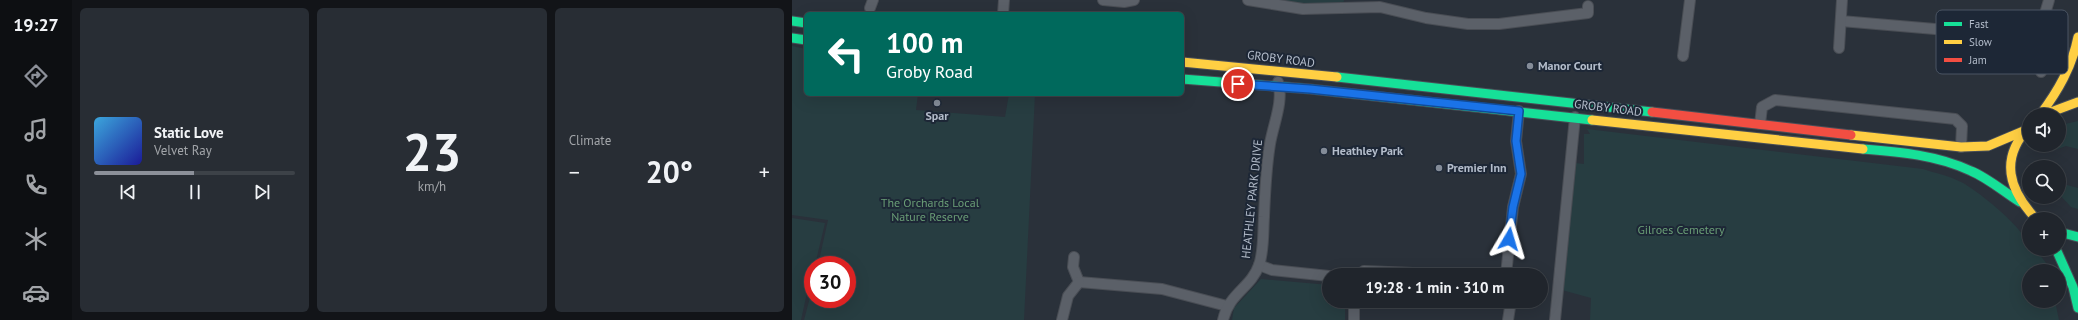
<!DOCTYPE html>
<meta charset="utf-8">
<style>
:root{--surface:#20252c;--page:#282d34;--text:#f1f3f6;--muted:#a2a5a9;--line:#3d4248;--accent:#8c9099}
body{margin:0;font-family:"PT Sans",sans-serif;background:var(--page);color:var(--text);height:100vh;display:flex;flex-direction:column;font-size:15px;white-space:nowrap}
*{box-sizing:border-box;margin:0}
p{font-size:13px;color:var(--muted)}
.icon{flex:none;width:22px;height:22px;fill:none;stroke:currentColor;stroke-width:2;stroke-linecap:round;stroke-linejoin:round}
.map{position:relative;flex:1;overflow:hidden}
.drawer{display:flex;flex-direction:column;gap:8px;padding:8px;background:#121418;width:720px}
.drawer>*{flex:none}
.hud{position:absolute;left:12px;top:12px;width:380px;height:84px;border-radius:6px;box-shadow:0 4px 16px #0002,0 0 0 1px var(--line);background:#00695c;color:#fff;overflow:hidden}
.tools{position:absolute;left:1230px;top:108px;display:grid;gap:8px}
.tools a{display:grid;place-items:center;width:44px;height:44px;border-radius:50%;background:var(--surface);box-shadow:0 4px 16px #0002,0 0 0 1px var(--line);font-size:20px}
.speed{position:absolute;left:12px;top:256px;display:flex;gap:8px;font-size:20px;font-weight:700;text-align:center}
.speed>*{display:grid;place-content:center;width:52px;height:52px;border-radius:50%;background:var(--surface);box-shadow:0 4px 16px #0002,0 0 0 1px var(--line);line-height:1}
.speed .limit{border:6px solid #d22;background:#fff;color:#111}
.pin{position:absolute;display:grid;place-items:center;width:34px;height:34px;color:#fff;margin:-17px;border:2px solid #fff;border-radius:50%;box-shadow:0 1px 4px #0007}
.me{position:absolute;width:44px;margin:-22px;rotate:7deg;stroke-linejoin:round;filter:drop-shadow(0 0 3px #0008)}
.turn{display:flex;align-items:center;gap:14px;height:84px;padding:0 16px;font-size:18px}
.turn .icon{width:52px;height:52px;stroke-width:2.5}
.turn b{display:block;font-size:28px;line-height:34px}
.big{font-size:30px;font-weight:800;line-height:1.1}
.drawer .widget{flex:1;display:flex;flex-direction:column;justify-content:center;gap:6px;min-width:0;padding:0 14px;border-radius:6px;background:var(--page)}
.drawer .dial{align-items:center;gap:0}
.dial b{font-size:52px;line-height:1}
.song{display:flex;align-items:center;gap:12px}
.cover{width:48px;height:48px;border-radius:6px;background:linear-gradient(135deg,hsl(200 70% 55%),hsl(240 70% 35%))}
.played{height:4px;border-radius:2px;background:linear-gradient(90deg,var(--accent) 50%,var(--line) 50%)}
.keys{display:flex;justify-content:space-around;direction:ltr}
.heat{display:flex;justify-content:space-between;align-items:center;font-size:22px;direction:ltr}
.drawer .tiles{flex:1;display:grid;gap:8px;grid-template-columns:repeat(3,1fr)}
.trip{position:absolute;left:530px;top:268px;width:226px;height:40px;border-radius:20px;background:var(--surface);box-shadow:0 4px 16px #0002,0 0 0 1px var(--line);font-weight:800;line-height:40px;text-align:center}
main{display:flex;flex:1;min-height:0}
.tabs{display:flex;flex-direction:column;width:72px;justify-content:space-around;align-items:center;background:#0d0f12;color:var(--muted)}
.tabs .icon{width:28px;height:28px}
.tabs .active{color:var(--accent)}
.tabs b{font-size:18px;color:var(--text)}
.map>svg:first-child{display:block}
</style>
<main>
<nav class="tabs">
<b>19:27</b>
<svg class="icon active" aria-label="directions" viewBox="0 0 24 24"><path d="M12 3l9 9-9 9-9-9zM9 14v-3h6M13 9l2 2-2 2"/></svg>
<svg class="icon" aria-label="music" viewBox="0 0 24 24"><path d="M9 18V5l10-2v13"/><circle cx="6" cy="18" r="3"/><circle cx="16" cy="16" r="3"/></svg>
<svg class="icon" aria-label="phone" viewBox="0 0 24 24"><path d="M5 4h4l2 5-3 2q2 4 5 5l2-3 5 2v4C11 20 4 13 5 4z"/></svg>
<svg class="icon" aria-label="climate" viewBox="0 0 24 24"><path d="M12 3v18M4 7l16 10M4 17L20 7"/></svg>
<svg class="icon" aria-label="car" viewBox="0 0 24 24"><path d="M5 17H2v-5l4-1 3-4h7l3 4 3 1v5h-3M9 17h6M6 11h13"/><circle cx="7" cy="17" r="2"/><circle cx="17" cy="17" r="2"/></svg>
</nav>
<section class="drawer">
<div class="tiles">
<div class="widget">
<div class="song"><i class="cover"></i><div><b>Static Love</b><p>Velvet Ray</p></div></div>
<div class="played"></div>
<div class="keys"><svg class="icon" aria-label="previous" viewBox="0 0 24 24"><path d="M18 5L8 12l10 7zM5 5v14"/></svg><svg class="icon" aria-label="pause" viewBox="0 0 24 24"><path d="M8 5v14M16 5v14"/></svg><svg class="icon" aria-label="next" viewBox="0 0 24 24"><path d="M6 5l10 7-10 7zM19 5v14"/></svg></div>
</div>
<div class="widget dial"><b>23</b><p>km/h</p></div>
<div class="widget"><p>Climate</p>
<div class="heat"><a>−</a><b class="big">20°</b><a>+</a></div>
</div>
</div>
</section>
<div class="map">
<svg width="1286" height="320" viewBox="0 0 1286 320">
<rect width="100%" height="100%" fill="#2a313a"/>
<g fill="#273d41">
<polygon points="456,0 552,0 551,4 532,8"/>
<polygon points="0,46 14,49 14,94 126,94 124,110 213,117 217,94 243,94 232,320 12,320 21,286 21,299 55,299 55,265 26,265 36,220 0,215"/>
<polygon points="1286,121 1286,149 1274,146 1260,151 1251,148 1253,145 1267,145 1267,128 1273,124"/>
<path d="M795 129 1131 169C1143 173 1158 176 1169 182 1185 190 1237 231 1237 249H1243L1255 264 1256 271H1237V301H1263L1267 320H798L799 298 770 290 783 163 792 164V134H798Z"/>
<polygon points="1268,183 1286,188 1286,209 1279,207 1267,194"/>
<polygon points="0,218 33,223 23,265 21,265 9,320 0,320"/>
<polygon points="469,279 537,285 537,301 553,301 553,320 440,320 442,308"/>
</g>
<g fill="none" stroke-linecap="round" stroke-linejoin="round">
<g stroke="#494d54" stroke-width="12">
<g id="street">
<polyline points="311,0 332,2 342,0"/>
<polyline points="456,0 511,9 588,7 634,18 676,24 707,24 796,13 796,6"/>
<polyline points="78,8 81,0"/>
<polyline points="211,14 212,0"/>
<polyline points="1049,21 1143,29"/>
<polyline points="1047,48 1050,0"/>
<polyline points="891,56 898,0"/>
<polyline points="1249,72 1252,17 1257,0"/>
<polyline points="968,124 970,107 983,100 1163,119 1170,126 1169,147"/>
<polyline points="282,257 281,267 287,282"/>
<polyline points="467,265 480,270 537,276"/>
<polyline points="567,275 572,271 621,273"/>
<polyline points="714,275 721,207 729,174 724,141 727,111"/>
<polyline points="287,282 370,289 435,306"/>
<polyline points="562,301 562,320"/>
<polyline points="270,320 276,296 287,282"/>
<path d="M431 320C437 293 459 288 467 265 472 251 471 232 472 217 473 192 474 168 478 144 481 125 492 101 486 82"/>
<polyline points="716,320 719,301"/>
<polyline points="763,320 783,117"/>
</g>
</g>
<g stroke="#484e57" stroke-width="11">
<g id="fast">
<polyline points="0,21 14,23"/>
<polyline points="0,38 14,40"/>
<polyline points="545,77 860,112"/>
<polyline points="390,79 518,89 800,120"/>
<path d="M1071 149C1108 152 1145 155 1179 171 1196 178 1212 192 1228 202"/>
<polyline points="1267,232 1286,237"/>
<polyline points="1264,249 1281,287 1286,308"/>
</g>
</g>
<g stroke="#484e57" stroke-width="11">
<g id="slow">
<polyline points="390,62 545,77"/>
<path d="M1248 115C1266 91 1280 67 1286 37"/>
<polyline points="1251,115 1286,102"/>
<polyline points="800,120 1071,149"/>
<path d="M1237 127C1207 159 1217 190 1244 219"/>
<polyline points="1059,135 1169,147 1196,146 1234,130"/>
</g>
</g>
<g stroke="#484e57" stroke-width="11">
<polyline id="jam" points="860,112 1059,135"/>
</g>
<use href="#street" stroke="#5b6068" stroke-width="10"/>
<use href="#fast" stroke="#16e098" stroke-width="9"/>
<use href="#slow" stroke="#ffcf43" stroke-width="9"/>
<use href="#jam" stroke="#f24e42" stroke-width="9"/>
</g>
<g fill="none" stroke-linecap="round" stroke-linejoin="round">
<g stroke="#114b97" stroke-width="10">
<polyline id="route" points="446,84 518,89 727,111 724,141 729,174 721,207 717,239"/>
</g>
<use href="#route" stroke="#1a73e8" stroke-width="7"/>
</g>
<g fill="#848c98" stroke="#1d2736" stroke-width="1.5">
<circle cx="738" cy="66" r="4"/>
<circle cx="145" cy="103" r="4"/>
<circle cx="532" cy="151" r="4"/>
<circle cx="647" cy="168" r="4"/>
</g>
<g text-anchor="middle" stroke-width="4" stroke-linejoin="round" paint-order="stroke">
<g font-size="12" fill="#b4bdcb" stroke="#1d2736">
<text transform="translate(489 59) rotate(7)" y="4">GROBY ROAD</text>
<text transform="translate(816 108) rotate(7)" y="4">GROBY ROAD</text>
<text transform="translate(460 199) rotate(-84)" y="4">HEATHLEY PARK DRIVE</text>
</g>
<g font-size="12" font-weight="bold" fill="#b4bdcb" stroke="#1d2736" text-anchor="start">
<text x="746" y="70">Manor Court</text>
<text x="145" y="120" text-anchor="middle">Spar</text>
<text x="540" y="155">Heathley Park</text>
<text x="655" y="172">Premier Inn</text>
</g>
<g font-size="12" fill="#6a9e76" stroke="#1d2736">
<text x="138" y="207">The Orchards Local<tspan x="138" dy="14">Nature Reserve</tspan></text>
<text x="889" y="234">Gilroes Cemetery</text>
</g>
</g>
<rect x="1144" y="10" width="132" height="64" rx="6" fill="#1d2736" stroke="#4a5463" stroke-width="1"/>
<rect x="1152" y="22" width="18" height="4" fill="#16e098"/>
<rect x="1152" y="40" width="18" height="4" fill="#ffcf43"/>
<rect x="1152" y="58" width="18" height="4" fill="#f24e42"/>
<g font-size="11" fill="#b4bdcb">
<text x="1177" y="28">Fast</text>
<text x="1177" y="46">Slow</text>
<text x="1177" y="64">Jam</text>
</g>
</svg>
<div class="tools">
<a><svg class="icon" aria-label="sound" viewBox="0 0 24 24"><path d="M4 9h4l5-4v14l-5-4H4zM17 9q2 3 0 6"/></svg></a>
<a><svg class="icon" aria-label="search" viewBox="0 0 24 24"><circle cx="10" cy="10" r="6"/><path d="M15 15l6 6"/></svg></a>
<a>+</a>
<a>−</a>
</div>
<div class="speed"><div class="limit">30</div></div>
<div class="pin" style="left:446px;top:84px;background:#d93025"><svg class="icon" aria-label="arrive" viewBox="0 0 24 24"><path d="M6 21V4h12l-3 4 3 4H6"/></svg></div>
<svg class="me" style="left:717px;top:239px" viewBox="-20 -20 40 40"><path d="M0-17L14 15 0 8-14 15z" fill="#1a73e8" stroke="#fff" stroke-width="4"/></svg>
<div class="trip">19:28 · 1 min · 310 m</div>
<div class="hud">
<div class="turn"><svg class="icon" aria-label="left" viewBox="0 0 24 24"><path d="M17 20v-9H6M10 6l-5 5 5 5"/></svg><div><b>100 m</b>Groby Road</div></div>
</div>
</div>
</main>
